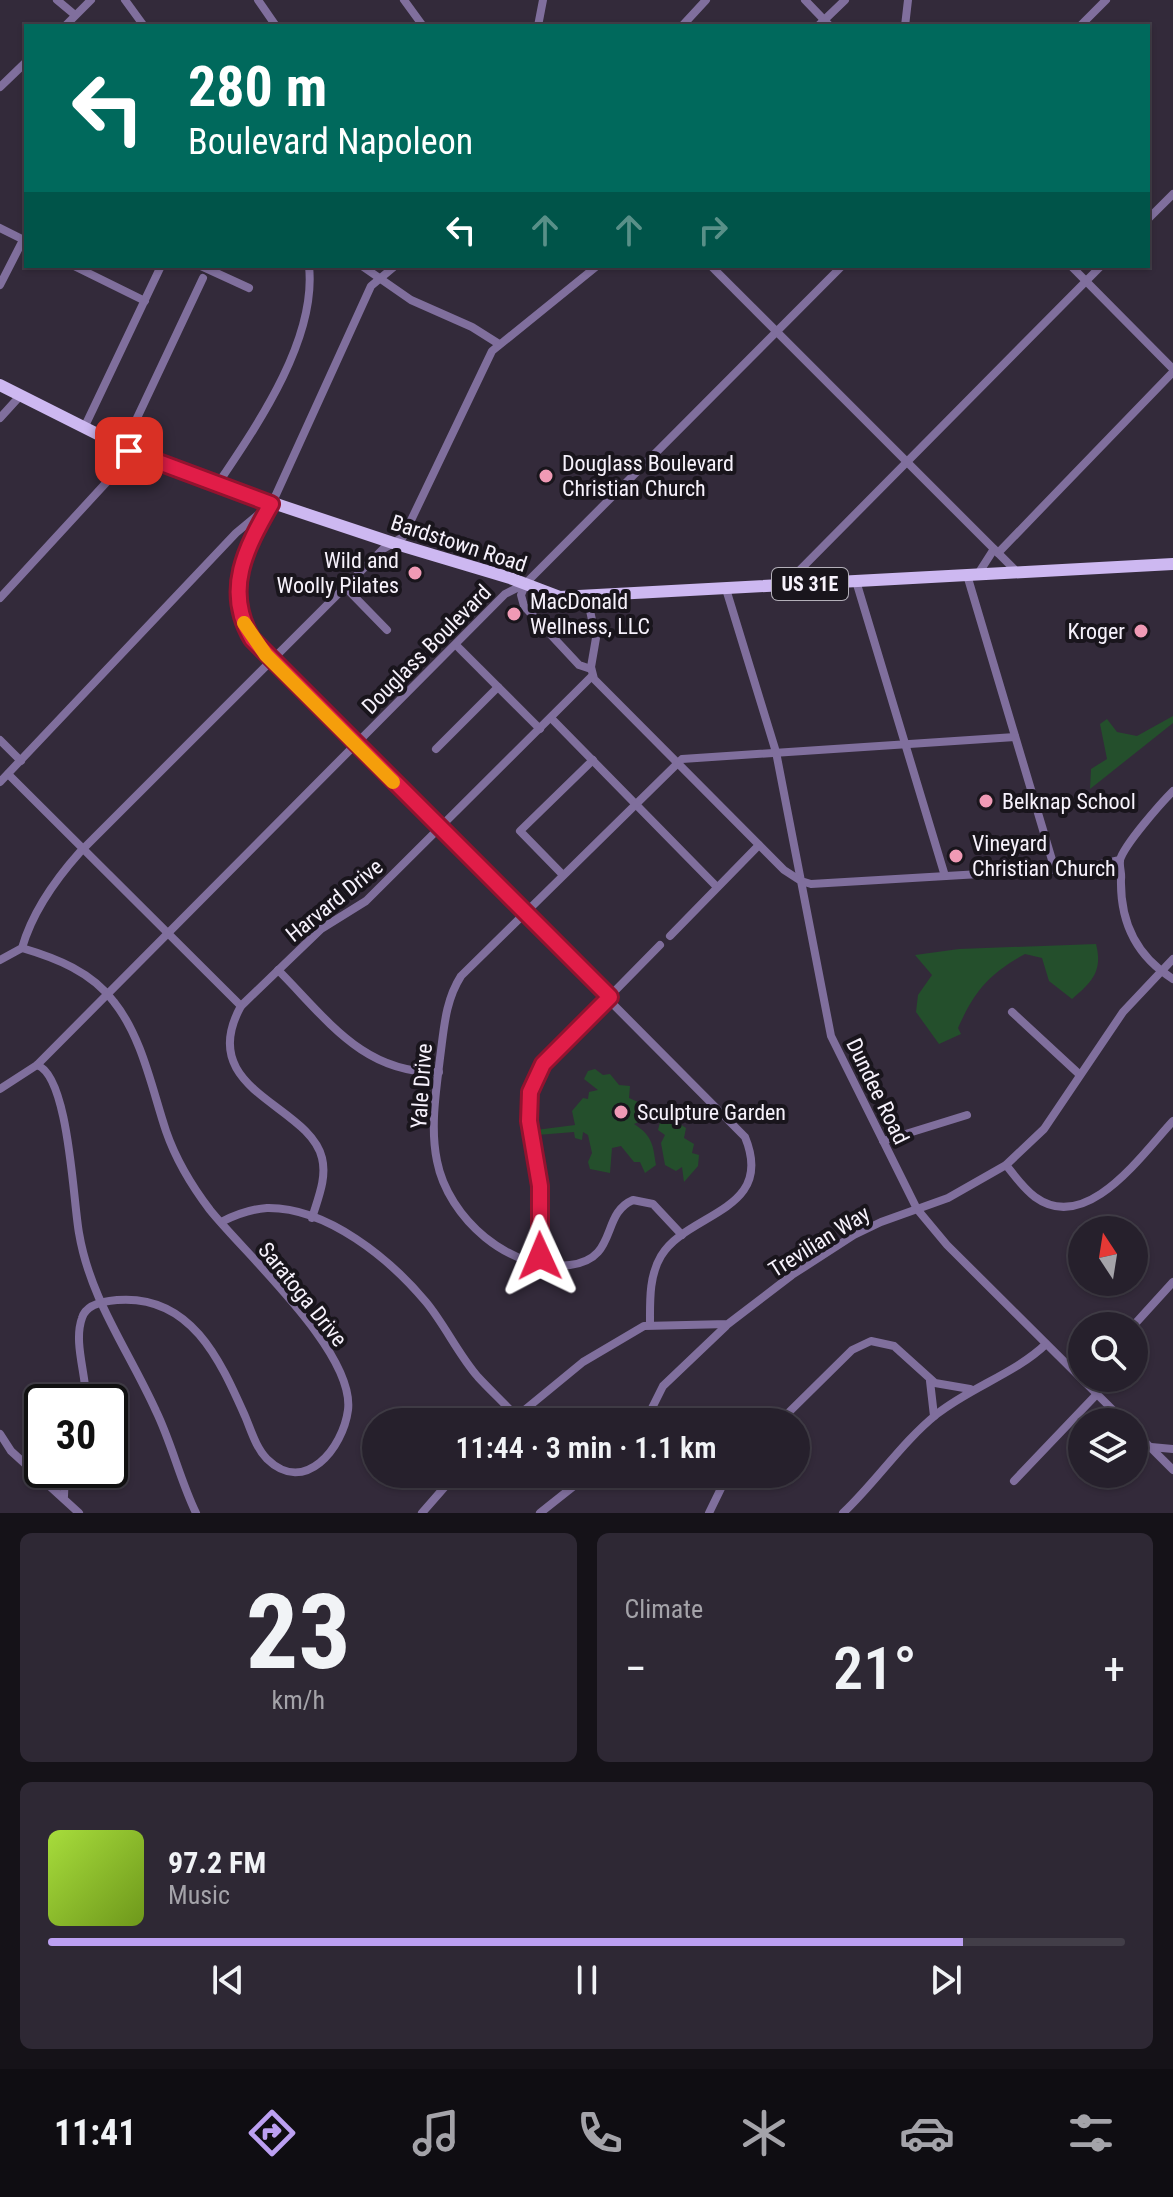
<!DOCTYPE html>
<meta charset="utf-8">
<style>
:root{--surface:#26202c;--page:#2e2834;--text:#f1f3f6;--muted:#a4a3a9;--line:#423e48;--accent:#bca0f2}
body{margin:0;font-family:"Roboto Condensed",sans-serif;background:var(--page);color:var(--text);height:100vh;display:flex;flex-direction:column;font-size:30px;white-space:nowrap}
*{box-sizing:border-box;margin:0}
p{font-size:26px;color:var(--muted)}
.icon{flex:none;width:44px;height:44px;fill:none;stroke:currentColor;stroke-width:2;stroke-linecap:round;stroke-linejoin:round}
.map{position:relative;height:1513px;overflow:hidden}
.drawer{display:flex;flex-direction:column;gap:20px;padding:20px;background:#151218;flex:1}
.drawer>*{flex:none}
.hud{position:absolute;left:24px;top:24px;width:1126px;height:244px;border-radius:0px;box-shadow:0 2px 6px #0004,0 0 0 2px var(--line);background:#00695c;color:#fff;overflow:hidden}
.needle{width:52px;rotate:348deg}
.tools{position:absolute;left:1068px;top:1216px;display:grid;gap:16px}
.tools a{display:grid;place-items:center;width:80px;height:80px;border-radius:50%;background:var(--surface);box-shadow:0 2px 6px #0004,0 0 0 2px var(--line);font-size:40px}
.speed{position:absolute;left:24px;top:1384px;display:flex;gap:16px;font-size:40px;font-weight:700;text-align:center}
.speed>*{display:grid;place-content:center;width:104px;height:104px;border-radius:50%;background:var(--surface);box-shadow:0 2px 6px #0004,0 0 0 2px var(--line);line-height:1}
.speed .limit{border:4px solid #111;border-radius:12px;background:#fff;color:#111}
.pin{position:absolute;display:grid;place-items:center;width:68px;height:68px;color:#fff;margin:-34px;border-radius:16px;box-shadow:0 4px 12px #0006}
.me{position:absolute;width:88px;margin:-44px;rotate:359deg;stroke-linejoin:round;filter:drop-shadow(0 0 6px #0008)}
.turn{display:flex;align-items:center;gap:28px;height:168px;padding:0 32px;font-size:36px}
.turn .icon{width:104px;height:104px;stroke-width:2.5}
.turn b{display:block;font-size:56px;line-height:68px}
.lanes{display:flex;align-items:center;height:76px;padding:0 32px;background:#0003;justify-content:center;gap:40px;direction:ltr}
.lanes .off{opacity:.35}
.big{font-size:60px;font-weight:600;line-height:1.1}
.drawer .card{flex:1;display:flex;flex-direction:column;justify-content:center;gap:12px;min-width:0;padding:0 28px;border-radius:12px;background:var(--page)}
.drawer .dial{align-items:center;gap:0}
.dial b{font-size:104px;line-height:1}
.song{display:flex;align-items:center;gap:24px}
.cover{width:96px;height:96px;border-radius:12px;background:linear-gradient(135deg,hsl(80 70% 55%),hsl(80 70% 35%))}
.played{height:8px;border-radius:4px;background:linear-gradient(90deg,var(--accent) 85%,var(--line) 85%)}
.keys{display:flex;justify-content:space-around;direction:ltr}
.heat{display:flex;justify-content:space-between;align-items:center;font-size:44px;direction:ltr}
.drawer .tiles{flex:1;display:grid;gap:20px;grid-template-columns:1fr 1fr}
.card:last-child{grid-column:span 2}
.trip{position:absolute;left:362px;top:1408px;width:448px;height:80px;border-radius:40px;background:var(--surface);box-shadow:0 2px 6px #0004,0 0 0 2px var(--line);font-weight:600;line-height:80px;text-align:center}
.menu{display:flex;height:128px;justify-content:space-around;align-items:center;background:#0f0d12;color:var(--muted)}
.menu .icon{width:56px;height:56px}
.menu .active{color:var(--accent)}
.menu b{font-size:36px;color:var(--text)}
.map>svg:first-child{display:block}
</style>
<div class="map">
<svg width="1173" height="1513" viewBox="0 0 1173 1513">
<rect width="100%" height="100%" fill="#332a3a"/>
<g fill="#244f2c">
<polygon points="1173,716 1173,723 1090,789 1091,769 1107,759 1100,724 1107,719 1117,732 1137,736"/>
<path d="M1096 944C1103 971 1092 982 1072 999L1049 981 1042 958 1025 954C989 974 975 990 958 1028L961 1034 939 1044 916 1012 918 995 932 975 915 955 959 949Z"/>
<path d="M595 1069 603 1075 610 1074 619 1085 630 1086 629 1098 638 1102 635 1112 641 1121 634 1124C653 1136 653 1146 656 1165L645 1173 640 1162H634L621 1146 612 1148 610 1173 590 1169 588 1162 592 1153 588 1135 583 1132 582 1140 575 1138 574 1132 537 1135 536 1130 575 1125 572 1111 583 1098 588 1099 589 1092 598 1090 584 1079 588 1071Z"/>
<polygon points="678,1110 675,1121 686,1128 684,1138 694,1144 692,1153 699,1155 698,1166 684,1182 682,1167 676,1171 665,1165 661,1143 665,1135 658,1130 660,1122"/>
</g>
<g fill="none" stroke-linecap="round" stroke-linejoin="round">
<g stroke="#806f9d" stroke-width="8">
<polyline points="57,0 75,15"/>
<polyline points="125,0 144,26"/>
<polyline points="258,0 276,26"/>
<polyline points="404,0 423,26"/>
<polyline points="805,0 830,26"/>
<polyline points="65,26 91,0"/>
<polyline points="538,26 543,0"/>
<polyline points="682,26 706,0"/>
<polyline points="818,26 845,0"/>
<polyline points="905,26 908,0"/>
<polyline points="1080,26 1106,0"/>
<polyline points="0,87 26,62"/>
<polyline points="1148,219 1173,194"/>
<polyline points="0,228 26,241"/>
<polyline points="74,266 145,301"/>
<polyline points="201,266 249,288"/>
<polyline points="362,266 411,300 472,327 499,344"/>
<path d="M395 266 371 286C338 357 306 428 274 499 261 527 240 552 237 583 235 611 247 635 266 655L745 1137C776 1212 687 1212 661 1256 649 1276 650 1301 650 1323"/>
<polyline points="711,266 1017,572"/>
<polyline points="1071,266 1173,369"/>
<polyline points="0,285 23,240"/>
<polyline points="0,418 20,396"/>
<polyline points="84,428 161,266"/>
<path d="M217 485C256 427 317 340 309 266"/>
<polyline points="998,553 1173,372"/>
<polyline points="978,574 994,549"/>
<polyline points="967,575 1055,870"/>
<polyline points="856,581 945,876"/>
<polyline points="525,585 521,595 524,606 579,665 591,669"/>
<polyline points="785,585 1101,266"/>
<polyline points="346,588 387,630"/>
<polyline points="726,589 776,752 801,881 811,884 1082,868 1120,860"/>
<polyline points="587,597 596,638 591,667 594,679 784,870 801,881 831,1036 917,1209 947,1245 1125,1422"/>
<polyline points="0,598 127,460 137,418 203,278"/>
<polyline points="456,645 540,729"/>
<polyline points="551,718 716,886"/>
<polyline points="0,740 21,761"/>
<polyline points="436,749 498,687"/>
<polyline points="8,774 241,1006"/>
<polyline points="0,782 236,533 271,504"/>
<path d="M1173 791C1161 803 1124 845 1120 860 1119 866 1122 874 1121 879 1120 921 1136 956 1173 979"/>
<polyline points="562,874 520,831 593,760"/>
<polyline points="670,936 759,845"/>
<path d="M22 948C56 958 92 972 114 1002 142 1037 152 1089 166 1131 176 1160 191 1185 210 1210 246 1255 355 1352 348 1410 343 1448 305 1496 267 1459 256 1448 251 1430 245 1416 220 1360 191 1294 117 1300 104 1301 86 1304 82 1318 73 1343 87 1376 86 1402"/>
<path d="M0 960 22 948C32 913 55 880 80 852L383 549 403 537 492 351 597 266"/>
<path d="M278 970C327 1019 363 1074 439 1072"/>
<polyline points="1012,1012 1079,1074"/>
<path d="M37 1065C69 1076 73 1201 79 1233 90 1299 129 1351 156 1411 172 1444 180 1480 196 1513"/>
<polyline points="0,1089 37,1065 505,594 525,584 842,266"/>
<polyline points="883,1141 967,1115"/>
<path d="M1006 1165C1015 1176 1023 1188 1035 1197 1087 1235 1142 1154 1173 1121"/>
<path d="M312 1218C318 1198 327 1178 322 1158 309 1104 194 1091 241 1006L321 929 366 901 592 676"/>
<path d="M221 1222C235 1215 251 1209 267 1208 327 1207 390 1259 426 1302 445 1325 458 1354 478 1377 490 1390 504 1403 516 1416"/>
<path d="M682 1235 653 1204 633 1200C600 1214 619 1259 570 1265 510 1273 448 1218 437 1161 430 1127 436 1092 440 1058 444 1029 445 1001 461 976L682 759 1015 737"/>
<path d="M542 1264C537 1238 542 1213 540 1187 537 1145 515 1103 543 1064L660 945"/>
<polyline points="1133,1326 1173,1282"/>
<polyline points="930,1381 934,1416"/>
<polyline points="510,1422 583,1362 644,1326 728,1324 792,1275 854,1235 881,1222 948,1198 1006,1165 1044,1129 1123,1012 1173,959"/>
<polyline points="645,1422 663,1386 726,1326"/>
<polyline points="779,1422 852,1350 871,1341 894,1346 935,1383 970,1389"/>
<polyline points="1134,1431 1173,1470"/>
<polyline points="0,1434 11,1451 79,1513"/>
<polyline points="1151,1447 1173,1449"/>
<polyline points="1014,1481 1096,1395"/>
<polyline points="64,1496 65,1470"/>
<polyline points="422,1513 456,1474"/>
<polyline points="540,1513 589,1474"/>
<polyline points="709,1513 728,1474"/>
<path d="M843 1513C876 1482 902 1442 937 1414 971 1387 1016 1373 1046 1344"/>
</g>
<polyline stroke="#cdb8f1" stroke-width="12" points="0,385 159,465 393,543 510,578 560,597 1173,564"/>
</g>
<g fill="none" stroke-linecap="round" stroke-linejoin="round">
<g stroke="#92132f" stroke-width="20">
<path id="route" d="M129 451 271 504C246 548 223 590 252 639L610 997 543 1064 530 1092 529 1121 540 1186V1256"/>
</g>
<use href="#route" stroke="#e11d48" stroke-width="14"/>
<polyline stroke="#f59e0b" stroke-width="14" points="244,623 266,655 393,782"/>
</g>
<g fill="#f09ab5" stroke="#19151c" stroke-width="3">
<circle cx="546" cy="476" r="8"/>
<circle cx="415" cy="573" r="8"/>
<circle cx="514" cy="614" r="8"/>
<circle cx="1141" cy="631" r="8"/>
<circle cx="986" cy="801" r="8"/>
<circle cx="956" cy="856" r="8"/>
<circle cx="621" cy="1112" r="8"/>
</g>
<g text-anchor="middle" stroke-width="8" stroke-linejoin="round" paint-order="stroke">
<rect fill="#19151c" stroke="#b4b0b9" stroke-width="2" x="772" y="568" width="76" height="32" rx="6"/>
<g font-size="20" font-weight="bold" fill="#f7f2fc">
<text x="810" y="591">US 31E</text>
</g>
<g font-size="22" fill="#f7f2fc" stroke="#19151c" text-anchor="start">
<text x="562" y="471">Douglass Boulevard<tspan x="562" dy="25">Christian Church</tspan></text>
<text x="399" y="568" text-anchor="end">Wild and<tspan x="399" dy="25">Woolly Pilates</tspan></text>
<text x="530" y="609">MacDonald<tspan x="530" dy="25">Wellness, LLC</tspan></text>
<text x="1125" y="639" text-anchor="end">Kroger</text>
<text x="1002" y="809">Belknap School</text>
<text x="972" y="851">Vineyard<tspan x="972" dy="25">Christian Church</tspan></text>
<text x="637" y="1120">Sculpture Garden</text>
</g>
<g font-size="22" fill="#f7f2fc" stroke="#19151c">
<text transform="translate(459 543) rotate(18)" y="8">Bardstown Road</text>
<text transform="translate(426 649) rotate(-45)" y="8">Douglass Boulevard</text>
<text transform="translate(334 900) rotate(-39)" y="8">Harvard Drive</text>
<text transform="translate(421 1086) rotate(-86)" y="8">Yale Drive</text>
<text transform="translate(878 1091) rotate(64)" y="8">Dundee Road</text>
<text transform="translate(819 1241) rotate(-32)" y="8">Trevilian Way</text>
<text transform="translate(303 1294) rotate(51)" y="8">Saratoga Drive</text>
</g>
</g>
</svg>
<div class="tools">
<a><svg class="needle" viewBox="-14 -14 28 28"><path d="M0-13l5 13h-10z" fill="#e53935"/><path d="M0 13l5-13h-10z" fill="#a4a3a9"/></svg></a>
<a><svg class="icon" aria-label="search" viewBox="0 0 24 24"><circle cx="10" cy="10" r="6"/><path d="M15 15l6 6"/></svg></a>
<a><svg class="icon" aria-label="layers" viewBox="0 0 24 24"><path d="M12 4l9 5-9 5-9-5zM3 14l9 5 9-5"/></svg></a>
</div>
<div class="speed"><div class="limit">30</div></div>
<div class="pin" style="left:129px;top:451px;background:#d93025"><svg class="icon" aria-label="arrive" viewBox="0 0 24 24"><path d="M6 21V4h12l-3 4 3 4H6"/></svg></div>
<svg class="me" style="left:540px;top:1256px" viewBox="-20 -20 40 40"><path d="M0-17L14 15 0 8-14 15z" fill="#e11d48" stroke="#fff" stroke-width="4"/></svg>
<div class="trip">11:44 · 3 min · 1.1 km</div>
<div class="hud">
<div class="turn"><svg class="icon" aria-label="left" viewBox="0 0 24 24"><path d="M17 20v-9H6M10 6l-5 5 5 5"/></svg><div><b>280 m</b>Boulevard Napoleon</div></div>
<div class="lanes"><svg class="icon" aria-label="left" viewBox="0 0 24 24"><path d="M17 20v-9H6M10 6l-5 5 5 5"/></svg><svg class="icon off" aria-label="ahead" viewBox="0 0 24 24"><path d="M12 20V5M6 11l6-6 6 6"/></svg><svg class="icon off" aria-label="ahead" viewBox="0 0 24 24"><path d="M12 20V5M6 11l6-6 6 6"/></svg><svg class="icon off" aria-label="right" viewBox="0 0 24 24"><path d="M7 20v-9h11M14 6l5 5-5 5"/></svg></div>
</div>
</div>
<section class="drawer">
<div class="tiles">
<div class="card dial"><b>23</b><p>km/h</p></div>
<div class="card"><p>Climate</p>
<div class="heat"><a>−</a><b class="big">21°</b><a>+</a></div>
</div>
<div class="card">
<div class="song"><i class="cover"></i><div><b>97.2 FM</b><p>Music</p></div></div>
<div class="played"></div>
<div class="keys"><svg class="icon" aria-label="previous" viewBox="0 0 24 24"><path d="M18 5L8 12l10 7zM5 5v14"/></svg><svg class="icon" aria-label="pause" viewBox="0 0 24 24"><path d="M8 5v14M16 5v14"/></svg><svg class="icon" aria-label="next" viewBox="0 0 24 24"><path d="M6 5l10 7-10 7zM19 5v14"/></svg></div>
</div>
</div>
</section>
<nav class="menu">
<b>11:41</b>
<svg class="icon active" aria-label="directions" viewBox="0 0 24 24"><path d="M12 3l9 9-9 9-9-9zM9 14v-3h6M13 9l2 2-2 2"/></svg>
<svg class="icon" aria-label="music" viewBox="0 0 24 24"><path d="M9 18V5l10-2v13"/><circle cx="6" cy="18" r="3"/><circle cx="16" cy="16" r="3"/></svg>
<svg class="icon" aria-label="phone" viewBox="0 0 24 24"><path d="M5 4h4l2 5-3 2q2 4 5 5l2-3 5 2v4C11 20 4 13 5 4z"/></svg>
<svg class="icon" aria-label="climate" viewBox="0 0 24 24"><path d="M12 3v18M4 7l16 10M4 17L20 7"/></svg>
<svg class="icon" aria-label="car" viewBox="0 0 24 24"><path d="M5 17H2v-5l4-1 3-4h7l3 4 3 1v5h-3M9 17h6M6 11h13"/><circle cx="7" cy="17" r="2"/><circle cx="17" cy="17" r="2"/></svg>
<svg class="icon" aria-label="filters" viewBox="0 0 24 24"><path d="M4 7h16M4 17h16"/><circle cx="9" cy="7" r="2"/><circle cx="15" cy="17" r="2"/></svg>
</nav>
